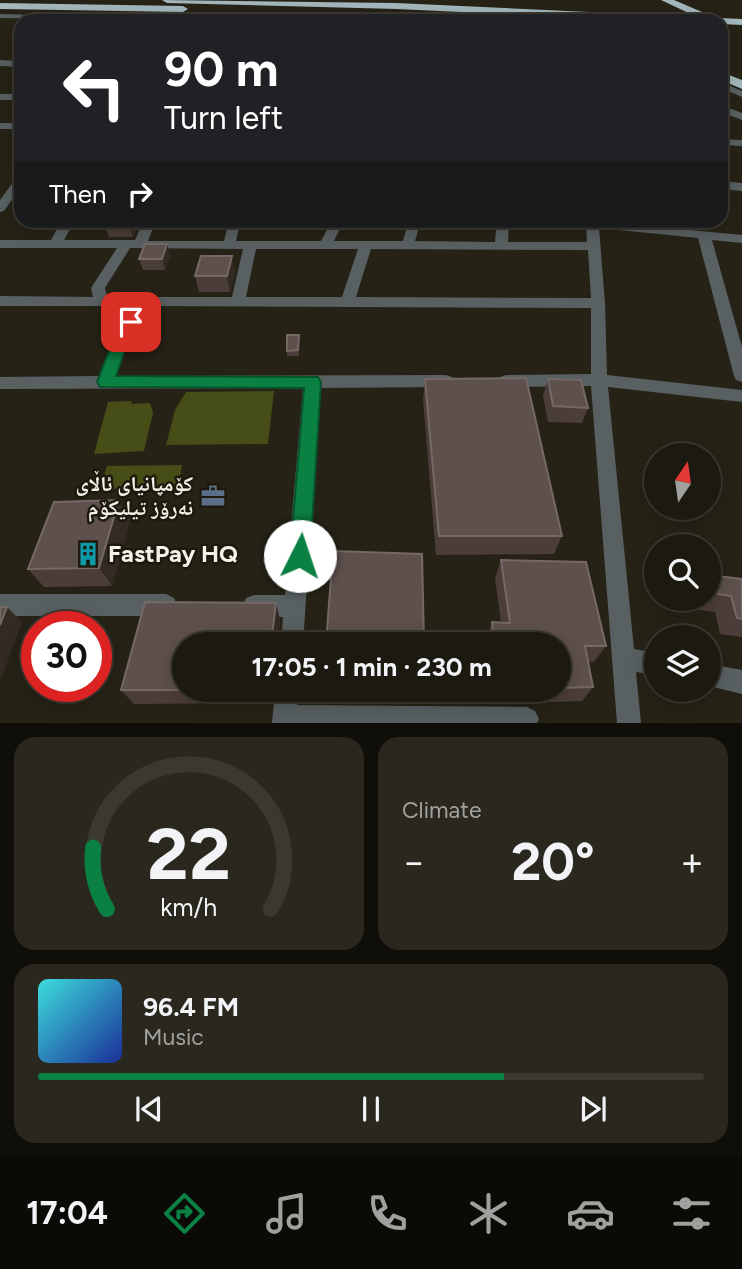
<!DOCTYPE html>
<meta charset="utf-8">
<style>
:root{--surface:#1c1a10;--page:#29271e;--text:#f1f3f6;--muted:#a0a19f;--line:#3a3830;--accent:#0b8043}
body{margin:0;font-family:Figtree,"Noto Naskh Arabic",sans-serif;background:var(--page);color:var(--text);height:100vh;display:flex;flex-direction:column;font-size:26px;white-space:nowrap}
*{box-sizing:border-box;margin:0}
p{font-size:23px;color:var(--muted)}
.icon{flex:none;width:38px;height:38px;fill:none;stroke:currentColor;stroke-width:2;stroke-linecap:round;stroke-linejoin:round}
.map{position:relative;height:723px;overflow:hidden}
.panel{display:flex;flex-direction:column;gap:14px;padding:14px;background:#0f0e09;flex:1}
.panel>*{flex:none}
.hud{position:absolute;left:14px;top:14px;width:714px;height:214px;border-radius:21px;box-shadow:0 4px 18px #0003,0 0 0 2px var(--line);background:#202124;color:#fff;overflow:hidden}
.needle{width:46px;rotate:13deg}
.controls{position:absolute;left:644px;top:443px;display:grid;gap:14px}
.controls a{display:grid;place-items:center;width:77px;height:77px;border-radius:50%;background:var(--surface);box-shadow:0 4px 18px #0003,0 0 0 2px var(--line);font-size:35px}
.speed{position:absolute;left:21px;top:611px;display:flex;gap:14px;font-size:35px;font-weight:700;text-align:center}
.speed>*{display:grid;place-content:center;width:91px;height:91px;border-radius:50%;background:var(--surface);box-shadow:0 4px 18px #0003,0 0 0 2px var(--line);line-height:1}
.speed .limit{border:10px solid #d22;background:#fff;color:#111}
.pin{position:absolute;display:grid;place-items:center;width:60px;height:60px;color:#fff;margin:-30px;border-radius:14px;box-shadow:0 4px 10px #0006}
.me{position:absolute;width:77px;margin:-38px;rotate:4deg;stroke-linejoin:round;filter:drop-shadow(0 0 5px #0008)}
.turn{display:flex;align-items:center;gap:24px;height:147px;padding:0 35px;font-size:32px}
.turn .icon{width:91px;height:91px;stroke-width:2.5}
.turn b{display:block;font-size:49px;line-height:60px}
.then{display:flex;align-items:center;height:66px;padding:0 35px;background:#0003;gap:14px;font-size:26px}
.big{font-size:52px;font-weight:700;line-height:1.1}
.panel .tile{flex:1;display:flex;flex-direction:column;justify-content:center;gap:10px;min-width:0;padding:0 24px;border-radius:21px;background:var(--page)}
.panel .dial{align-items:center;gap:0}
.dial svg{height:182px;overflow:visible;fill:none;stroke:var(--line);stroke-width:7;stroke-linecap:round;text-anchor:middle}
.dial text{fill:var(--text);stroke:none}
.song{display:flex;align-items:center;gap:21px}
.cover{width:84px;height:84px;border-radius:10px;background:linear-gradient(135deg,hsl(180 70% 55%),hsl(230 70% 35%))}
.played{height:7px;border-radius:4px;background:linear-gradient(90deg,var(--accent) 70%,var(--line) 70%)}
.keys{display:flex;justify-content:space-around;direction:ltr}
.heat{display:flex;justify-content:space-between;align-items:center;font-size:38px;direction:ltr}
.panel .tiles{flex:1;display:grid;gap:14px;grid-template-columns:1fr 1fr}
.tile:last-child{grid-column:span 2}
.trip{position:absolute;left:172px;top:632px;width:399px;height:70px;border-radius:35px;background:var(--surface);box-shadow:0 4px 18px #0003,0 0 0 2px var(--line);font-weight:700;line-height:70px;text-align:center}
.menu{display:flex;height:112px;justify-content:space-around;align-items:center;background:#0b0a06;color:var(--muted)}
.menu .icon{width:49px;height:49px}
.menu .active{color:var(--accent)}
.menu b{font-size:32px;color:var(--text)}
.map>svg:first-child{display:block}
</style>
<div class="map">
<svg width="742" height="723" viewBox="0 0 742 723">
<rect width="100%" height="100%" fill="#262216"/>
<g fill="#464d17">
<polygon points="274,391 268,444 166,445 175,410 186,392"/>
<polygon points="131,401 132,404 150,403 153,413 144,451 94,454 108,402"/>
<polygon points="182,465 178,488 100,489 107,466"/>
</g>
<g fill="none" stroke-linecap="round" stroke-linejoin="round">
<g fill="#586062" fill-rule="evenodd">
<polygon points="0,14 193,19 197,21 0,18"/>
<polygon points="0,60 21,61 21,67 0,66"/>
<polygon points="721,82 742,91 742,97 721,88"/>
<rect x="0" y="94" width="21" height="6"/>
<polygon points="721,105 742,113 742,120 721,112"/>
<rect x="0" y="123" width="21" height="6"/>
<polygon points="721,139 742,140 742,146 721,145"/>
<polygon points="21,176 21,187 4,211 0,212 0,200 17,177"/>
<polygon points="721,181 742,183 742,191 721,189"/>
<path d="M62 220H75L64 240H135L144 220H156L148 241H224L229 220H241L236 241H321L332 220H344L334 241H403L409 220H421L415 241 495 242 497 220H509L508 242H587L586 220 742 235V243L712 240 742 347V382L736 380 734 376 698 238 599 228 605 303 607 375 742 390V402L608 387 634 649 656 653V675L636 672 641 723H617L591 386 506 387 500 385 498 381 500 377 506 375 591 374V308L148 306 131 336 116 376 446 375 452 377 454 381 452 385 446 387 320 388 303 644H281L283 617H254L246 614 243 606 246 598 254 595H285L303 388 0 389V377L100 376 115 336 134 306H0V296L93 297 91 288 117 248H0V240H51ZM130 248 243 249 232 297H107L105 288ZM256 249H358L342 297H246ZM371 249 588 250 591 298 356 297Z"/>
<polygon points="0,594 166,594 174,598 177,605 174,612 166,616 0,616"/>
<polygon points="709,664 742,670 742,694 709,686"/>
<polygon points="275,690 298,690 297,705 527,707 535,711 539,719 537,723 272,723"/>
</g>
<g fill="#a3b7bc" fill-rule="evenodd">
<polygon points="162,0 396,3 697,17 661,0 674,0 702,12 703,14 699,17 742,19 742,25 721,24 721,21 653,21 396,9 167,3"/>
<polygon points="0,3 183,6 188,9 183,12 0,9"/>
<polygon points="721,72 742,80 742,89 721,80"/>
</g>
</g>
<g fill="#4b3d3a">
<polygon points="141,220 133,237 109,237 103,222"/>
<polygon points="376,220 407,220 404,228 376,224"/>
<polygon points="167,244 170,255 165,270 143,270 139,259"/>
<polygon points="235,272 230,292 199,292 195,276"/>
<polygon points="299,340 299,356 287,356 287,351"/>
<polygon points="425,379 562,536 554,554 436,555 423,400"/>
<polygon points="548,379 588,408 582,423 548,422 543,395"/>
<polygon points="130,519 112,586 44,587 28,569"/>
<polygon points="501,560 606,646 594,662 588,662 593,687 582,701 491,704 490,690 558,690 558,644 486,644 486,638 492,622 501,623 495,578"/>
<polygon points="709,575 742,579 742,637 720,634 715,612 676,607 674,598 709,598"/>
<polygon points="145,602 276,603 280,620 278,644 184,644 184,690 273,690 271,703 134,704 121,690"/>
</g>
<g fill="#342a24">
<polygon points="129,220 141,220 133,237 128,222"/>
<polygon points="167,244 170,255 165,270 162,259"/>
<polygon points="232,256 235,272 230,292 227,276"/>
<polygon points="119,500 130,519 112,586 99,568"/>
<polygon points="276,603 280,620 278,644 271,644"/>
<polygon points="7,607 22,622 0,682 0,625"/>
<polygon points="266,690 273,690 271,703"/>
</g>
<g fill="#5d504d" stroke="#756965" stroke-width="2">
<polygon points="104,220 129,220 128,222 103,222"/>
<polygon points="145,244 167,244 162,259 139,259"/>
<polygon points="201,256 232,256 227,276 195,276"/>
<polygon points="287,335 299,335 298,350 287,351"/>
<polygon points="526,378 562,536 439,536 425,379"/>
<polygon points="548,379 581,380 588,408 553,406"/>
<polygon points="119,500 99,568 28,569 54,502"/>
<polygon points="333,551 422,554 424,644 326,644"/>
<polygon points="501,560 586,562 606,646 585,646 593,687 558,688 558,644 494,644 492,622 510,623"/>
<polygon points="709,575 742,579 742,619 737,618 731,596 709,593"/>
<polygon points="145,602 276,603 271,644 184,644 184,690 266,690 121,690"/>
<polygon points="0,607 7,607 0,625"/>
</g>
<polygon fill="#0b8043" stroke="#07532c" stroke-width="2" points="131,317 138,322 130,336 116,376 318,377 321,382 310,556 307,563 300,566 293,563 290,556 304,388 100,387 97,382 115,336 125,319"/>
<defs>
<g id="office-bare" transform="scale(1.89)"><path d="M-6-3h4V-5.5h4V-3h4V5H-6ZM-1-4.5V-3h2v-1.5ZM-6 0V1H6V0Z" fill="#5c6f8a" stroke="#1d190d" stroke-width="2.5" paint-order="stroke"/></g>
<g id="building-bare" transform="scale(1.89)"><path d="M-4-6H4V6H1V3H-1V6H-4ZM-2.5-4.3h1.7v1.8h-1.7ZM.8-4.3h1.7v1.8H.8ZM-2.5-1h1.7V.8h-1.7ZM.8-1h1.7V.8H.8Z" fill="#0f9aa8" stroke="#1d190d" stroke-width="2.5" paint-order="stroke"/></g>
</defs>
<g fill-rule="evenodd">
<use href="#office-bare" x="213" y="496"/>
<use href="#building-bare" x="88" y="554"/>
</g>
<g text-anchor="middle" stroke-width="5" stroke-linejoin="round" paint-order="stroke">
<g font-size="21" font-weight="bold" fill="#f4f1e9" stroke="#1d190d" text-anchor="end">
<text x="193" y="491">كۆمپانیای ئاڵای<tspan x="193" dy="24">نه‌رۆز تیلیكۆم</tspan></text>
</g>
<g font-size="24" font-weight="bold" fill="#f4f1e9" stroke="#1d190d" text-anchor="start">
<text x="108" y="562">FastPay HQ</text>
</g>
</g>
</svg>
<div class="controls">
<a><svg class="needle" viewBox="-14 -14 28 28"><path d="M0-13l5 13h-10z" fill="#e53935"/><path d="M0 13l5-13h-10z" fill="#a0a19f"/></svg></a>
<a><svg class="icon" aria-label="search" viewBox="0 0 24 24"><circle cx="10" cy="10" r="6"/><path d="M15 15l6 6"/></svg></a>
<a><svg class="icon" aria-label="layers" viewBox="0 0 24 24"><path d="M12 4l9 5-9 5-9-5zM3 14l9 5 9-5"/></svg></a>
</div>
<div class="speed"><div class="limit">30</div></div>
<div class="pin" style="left:131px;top:322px;background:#d93025"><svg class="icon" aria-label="arrive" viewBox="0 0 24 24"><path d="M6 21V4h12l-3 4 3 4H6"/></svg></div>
<svg class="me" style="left:300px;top:556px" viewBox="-20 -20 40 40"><circle r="19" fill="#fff"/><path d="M0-13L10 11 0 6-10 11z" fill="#0b8043"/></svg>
<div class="trip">17:05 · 1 min · 230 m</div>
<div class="hud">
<div class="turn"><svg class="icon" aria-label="left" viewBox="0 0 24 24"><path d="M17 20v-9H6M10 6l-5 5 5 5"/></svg><div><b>90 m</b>Turn left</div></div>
<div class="then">Then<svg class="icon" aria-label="right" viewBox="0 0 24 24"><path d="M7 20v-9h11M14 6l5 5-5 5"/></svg></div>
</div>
</div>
<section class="panel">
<div class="tiles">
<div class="tile dial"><svg viewBox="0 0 100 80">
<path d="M14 69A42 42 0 1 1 86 69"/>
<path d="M14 69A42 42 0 0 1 8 42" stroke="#0b8043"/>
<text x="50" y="56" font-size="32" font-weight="700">22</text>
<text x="50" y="72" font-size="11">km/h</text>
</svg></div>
<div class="tile"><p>Climate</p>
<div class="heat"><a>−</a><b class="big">20°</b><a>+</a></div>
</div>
<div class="tile">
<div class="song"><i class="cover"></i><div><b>96.4 FM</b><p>Music</p></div></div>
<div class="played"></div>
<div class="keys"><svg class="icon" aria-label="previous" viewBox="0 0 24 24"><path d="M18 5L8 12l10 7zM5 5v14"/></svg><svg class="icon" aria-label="pause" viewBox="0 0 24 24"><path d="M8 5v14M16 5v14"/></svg><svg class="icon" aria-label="next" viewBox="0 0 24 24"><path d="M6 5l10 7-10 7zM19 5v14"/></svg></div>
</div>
</div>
</section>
<nav class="menu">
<b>17:04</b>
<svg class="icon active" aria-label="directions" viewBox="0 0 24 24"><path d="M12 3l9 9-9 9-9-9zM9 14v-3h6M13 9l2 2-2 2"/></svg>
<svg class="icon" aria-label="music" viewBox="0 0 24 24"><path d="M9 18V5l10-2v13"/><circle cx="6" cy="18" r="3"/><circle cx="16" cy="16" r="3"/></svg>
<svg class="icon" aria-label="phone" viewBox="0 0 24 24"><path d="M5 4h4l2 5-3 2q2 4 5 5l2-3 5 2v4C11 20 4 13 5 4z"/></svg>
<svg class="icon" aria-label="climate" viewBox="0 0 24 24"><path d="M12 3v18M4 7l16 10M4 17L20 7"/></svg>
<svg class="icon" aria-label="car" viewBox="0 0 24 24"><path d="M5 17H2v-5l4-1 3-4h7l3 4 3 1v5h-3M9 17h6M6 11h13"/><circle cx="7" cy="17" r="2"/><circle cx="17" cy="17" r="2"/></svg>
<svg class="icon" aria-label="filters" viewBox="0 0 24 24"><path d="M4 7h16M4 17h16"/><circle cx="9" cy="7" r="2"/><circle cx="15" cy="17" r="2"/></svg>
</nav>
